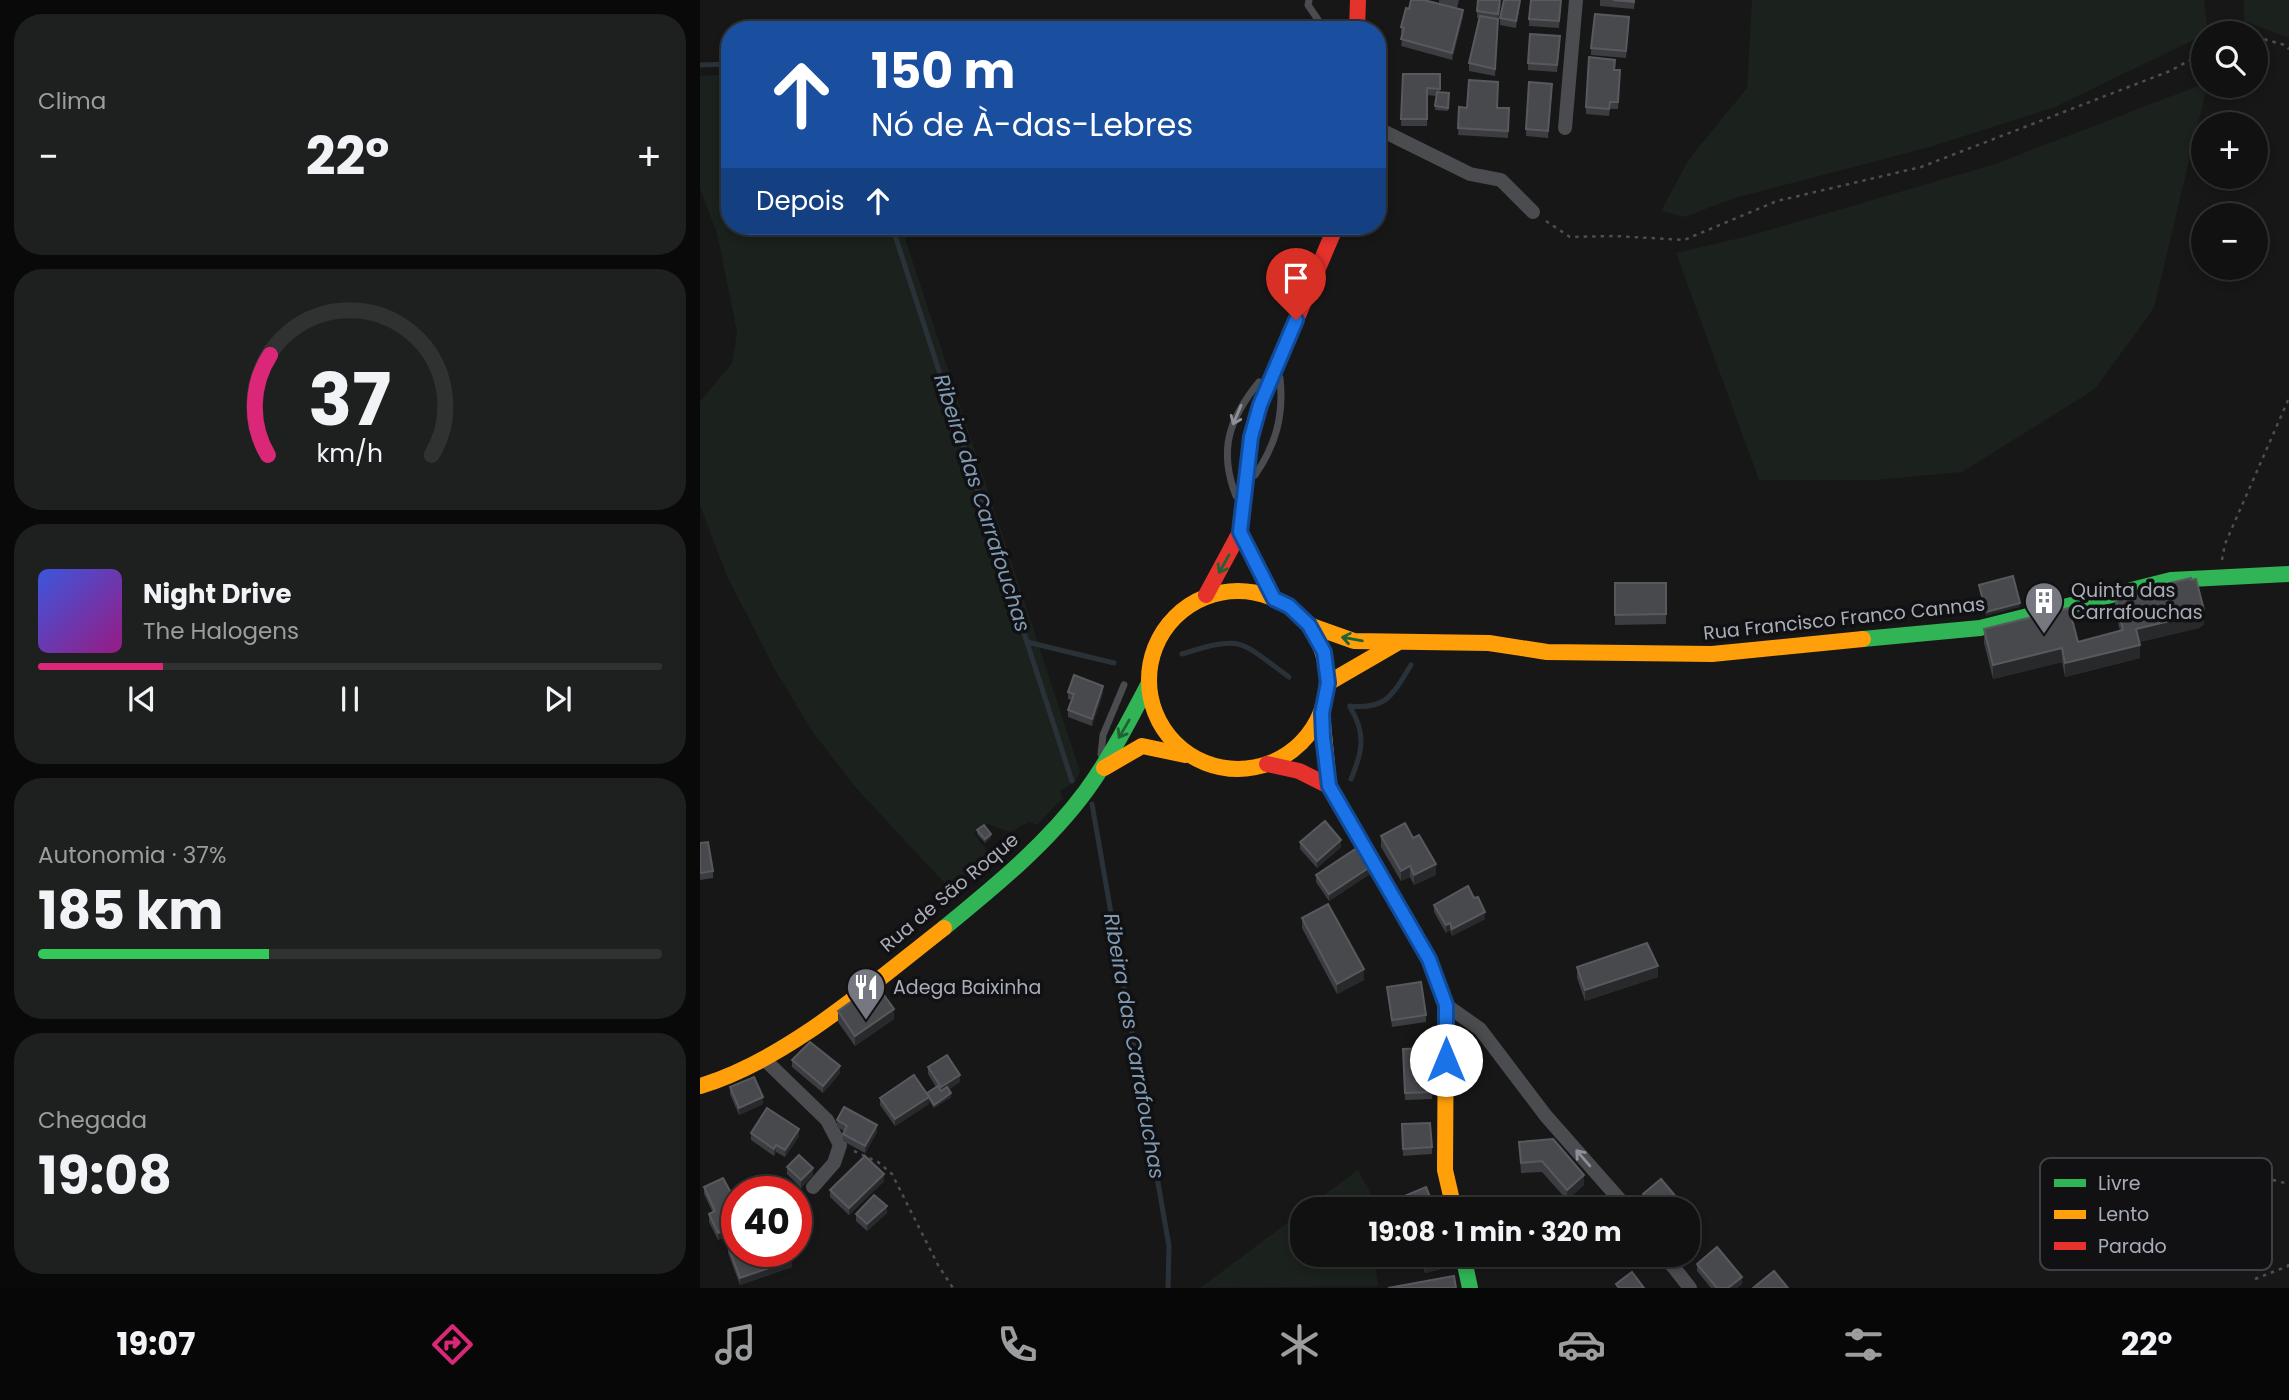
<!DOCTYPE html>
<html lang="pt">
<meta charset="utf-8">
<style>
:root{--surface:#111;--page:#1e1f1f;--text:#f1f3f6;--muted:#9c9d9f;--line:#303131;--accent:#db2777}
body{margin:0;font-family:Poppins,sans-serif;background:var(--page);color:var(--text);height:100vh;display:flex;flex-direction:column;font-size:26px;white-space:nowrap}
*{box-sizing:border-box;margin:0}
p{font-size:23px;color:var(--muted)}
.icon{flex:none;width:38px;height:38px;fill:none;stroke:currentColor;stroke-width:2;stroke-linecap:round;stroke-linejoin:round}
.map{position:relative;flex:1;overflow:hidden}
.drawer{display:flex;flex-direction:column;gap:14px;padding:14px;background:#090909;width:700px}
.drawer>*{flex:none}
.guide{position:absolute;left:21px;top:21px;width:665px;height:214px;border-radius:28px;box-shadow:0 4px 10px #0003,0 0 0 2px var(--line);background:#1a4fa0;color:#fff;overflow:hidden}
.controls{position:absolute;left:1491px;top:21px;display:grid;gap:14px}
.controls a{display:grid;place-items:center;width:77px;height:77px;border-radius:50%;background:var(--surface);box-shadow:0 4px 10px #0003,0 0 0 2px var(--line);font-size:35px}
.speed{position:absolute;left:21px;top:1176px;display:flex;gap:14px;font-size:35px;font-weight:700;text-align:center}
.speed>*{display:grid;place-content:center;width:91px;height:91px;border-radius:50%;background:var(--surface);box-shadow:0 4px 10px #0003,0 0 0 2px var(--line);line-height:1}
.speed .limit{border:10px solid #d22;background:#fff;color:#111}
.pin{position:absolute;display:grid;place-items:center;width:60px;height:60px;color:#fff;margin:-72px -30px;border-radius:50% 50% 50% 0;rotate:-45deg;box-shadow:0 0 7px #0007}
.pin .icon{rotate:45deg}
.me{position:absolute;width:77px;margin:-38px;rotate:0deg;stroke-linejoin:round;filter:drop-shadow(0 0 5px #0008)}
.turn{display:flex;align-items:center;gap:24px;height:147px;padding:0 35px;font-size:32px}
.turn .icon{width:91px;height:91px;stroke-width:2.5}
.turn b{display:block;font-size:49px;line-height:60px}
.then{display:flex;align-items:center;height:66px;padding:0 35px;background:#0003;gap:14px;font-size:26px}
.big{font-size:52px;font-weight:700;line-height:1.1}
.drawer .card{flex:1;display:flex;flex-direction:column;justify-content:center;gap:10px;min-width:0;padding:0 24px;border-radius:28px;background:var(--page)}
.drawer .dial{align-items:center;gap:0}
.dial svg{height:182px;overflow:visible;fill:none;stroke:var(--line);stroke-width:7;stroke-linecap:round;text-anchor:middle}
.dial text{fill:var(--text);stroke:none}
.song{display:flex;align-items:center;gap:21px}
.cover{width:84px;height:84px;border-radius:10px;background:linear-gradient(135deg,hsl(230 70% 55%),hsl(310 70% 35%))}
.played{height:7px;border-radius:4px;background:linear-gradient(90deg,var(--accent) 20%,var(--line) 20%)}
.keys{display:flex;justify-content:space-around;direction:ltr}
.heat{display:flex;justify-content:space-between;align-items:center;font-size:38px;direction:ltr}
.charge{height:10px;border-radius:5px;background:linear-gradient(90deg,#34c759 37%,var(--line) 0)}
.trip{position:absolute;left:590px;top:1197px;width:410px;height:70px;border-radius:28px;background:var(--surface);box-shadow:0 4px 10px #0003,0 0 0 2px var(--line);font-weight:700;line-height:70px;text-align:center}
.dock{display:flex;height:112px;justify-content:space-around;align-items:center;background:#070707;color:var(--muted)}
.dock .icon{width:49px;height:49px}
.dock .on{color:var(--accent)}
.dock b{font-size:32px;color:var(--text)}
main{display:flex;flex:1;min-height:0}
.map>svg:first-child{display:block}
</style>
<main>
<section class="drawer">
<div class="card"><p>Clima</p>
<div class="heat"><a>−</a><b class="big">22°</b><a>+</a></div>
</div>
<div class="card dial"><svg viewBox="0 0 100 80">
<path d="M14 69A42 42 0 1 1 86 69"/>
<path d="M14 69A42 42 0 0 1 15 25" stroke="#db2777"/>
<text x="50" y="56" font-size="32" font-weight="700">37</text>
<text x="50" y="72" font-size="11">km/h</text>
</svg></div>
<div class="card">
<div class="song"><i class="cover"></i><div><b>Night Drive</b><p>The Halogens</p></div></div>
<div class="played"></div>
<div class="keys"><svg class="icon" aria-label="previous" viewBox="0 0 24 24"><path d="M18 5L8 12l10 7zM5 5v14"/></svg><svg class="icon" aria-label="pause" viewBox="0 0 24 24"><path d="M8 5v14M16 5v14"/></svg><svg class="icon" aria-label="next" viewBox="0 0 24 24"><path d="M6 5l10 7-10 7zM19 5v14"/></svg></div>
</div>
<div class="card"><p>Autonomia · 37%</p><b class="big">185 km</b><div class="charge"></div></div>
<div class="card"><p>Chegada</p><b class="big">19:08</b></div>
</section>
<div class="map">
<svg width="1589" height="1288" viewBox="0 0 1589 1288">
<rect width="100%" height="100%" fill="#171717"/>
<g fill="#1b211c">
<polygon points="1052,0 1504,0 1508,33 1355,107 1230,147 1031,199 985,217 961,211 989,159 1047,88"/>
<polygon points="1544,0 1589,0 1589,38 1544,21"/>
<polygon points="30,74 30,226 201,226 380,771 376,781 360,791 363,798 337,825 329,822 310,832 287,824 274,833 291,857 252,891 155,787 112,731 74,668 27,576 0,505 0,402 32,363 37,332 17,233 0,189 0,76"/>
<polygon points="1503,84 1507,86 1454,308 1395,389 1262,472 1177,480 1059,480 976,253 1052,235 1292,165"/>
<polygon points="658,1170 679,1209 605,1209"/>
<polygon points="602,1212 602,1255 674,1255 678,1286 500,1288"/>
</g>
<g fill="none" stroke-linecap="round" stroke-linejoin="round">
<g stroke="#2a3239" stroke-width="5">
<polyline points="0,65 30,64"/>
<polyline points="192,226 372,781"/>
<polyline points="327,642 414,663"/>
<path d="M482 654C544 635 538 640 589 677"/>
<path d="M650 706C687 710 693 694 711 665"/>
<path d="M650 707C666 733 663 751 651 779"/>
<polyline points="392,804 469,1246 468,1288"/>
</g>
<g stroke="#4d4e52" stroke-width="2.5" stroke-dasharray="3.5 5" stroke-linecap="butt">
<polyline points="1556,37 1585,45 1589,49"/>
<polyline points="846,221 870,237 915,236 984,240 1077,201 1221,167 1470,71 1503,53"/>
<polyline points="1522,560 1525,544 1589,398"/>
<polyline points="154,1151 178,1162 192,1174 238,1265 253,1288"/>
<polyline points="1464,1231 1472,1195 1492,1168 1516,1166 1589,1184"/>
<polyline points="1555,1279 1588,1266 1589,1262"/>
</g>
<g stroke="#4b4c50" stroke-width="7">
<polyline points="609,0 608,5 625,30"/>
<path d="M555 475C576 445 584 415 580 378"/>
<path d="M536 496C518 450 529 419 559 382"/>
<polyline points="401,754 403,735 424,685"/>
</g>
<g stroke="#4b4c50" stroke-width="14">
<polyline points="677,128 770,174 801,180 833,212"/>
<polyline points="865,128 876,0"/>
<polyline points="746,1005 780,1029 846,1116 928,1209"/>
<polyline points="64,1059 127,1120 140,1145 134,1163 113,1187"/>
<polyline points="964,1255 990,1288"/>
</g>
<g stroke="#30b455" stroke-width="16">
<polyline points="1163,639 1280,628 1471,580 1589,574"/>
<path d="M244 928C294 887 347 844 386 791 410 758 429 721 448 685"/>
<polyline points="763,1255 770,1288"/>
</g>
<g stroke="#ff9f0a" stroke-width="16">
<polyline points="540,532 574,599"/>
<circle cx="538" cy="680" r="89"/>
<polyline points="609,625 654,641 789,643 847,652 1012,654 1163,639"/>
<polyline points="628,683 697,643"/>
<polyline points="622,713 629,786 729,959 746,1005 745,1170 754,1209"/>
<polyline points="404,768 442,746 485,755"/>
<path d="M0 1086C87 1060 172 984 244 928"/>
</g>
<g stroke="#e5322d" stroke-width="16">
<polyline points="657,30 658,0"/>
<polyline points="506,595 540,532 551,437 560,405 636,226"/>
<polyline points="567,764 599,771 629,786"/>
</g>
</g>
<g fill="#3c3d40">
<polygon points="739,0 759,0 757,8 763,17 752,60 701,46 703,34 701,34 701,27 709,9 739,4"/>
<polygon points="804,0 821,0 816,28 800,25 800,18"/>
<polygon points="861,0 859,28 829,26 829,19"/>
<polygon points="900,0 935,0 934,9 900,6"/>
<polygon points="801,4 798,21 795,76 769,71 769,63 780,18 777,18 777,11"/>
<polygon points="929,24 926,58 891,55 891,48"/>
<polygon points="860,43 857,72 828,70 828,63"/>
<polygon points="914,70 920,77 918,109 910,109 909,116 886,114 886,107"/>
<polygon points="703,74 740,74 740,92 749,93 748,111 735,110 736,96 727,95 727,126 701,126"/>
<polygon points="852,91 848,138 826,136 826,129"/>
<polygon points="759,107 809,108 808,138 758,135"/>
<polygon points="915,583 966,583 966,624 915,625"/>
<polygon points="1415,596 1504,624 1499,628 1439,642 1440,658 1365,677 1362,662 1293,679 1284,643 1284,629 1378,642 1420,631 1415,610"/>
<polygon points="368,692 403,693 392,726 368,717 368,710 372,700 368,699"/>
<polygon points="277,830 291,837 285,843 277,834"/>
<polygon points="681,836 713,838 736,875 714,885 710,877 701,881 681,847"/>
<polygon points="600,842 641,847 617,868 600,849"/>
<polygon points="0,843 13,871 13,878 0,880"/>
<polygon points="670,874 629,901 616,882 616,875"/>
<polygon points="734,905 785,919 752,936 750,930 746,933 734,912"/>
<polygon points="602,918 664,980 637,994 602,928"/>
<polygon points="877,967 958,977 885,1001 877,978"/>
<polygon points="687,987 726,1015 726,1022 692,1027"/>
<polygon points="138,1011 194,1019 155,1046 138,1022"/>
<polygon points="731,1048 732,1099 705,1100 703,1049"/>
<polygon points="92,1060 140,1073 123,1093 92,1067"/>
<polygon points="228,1067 260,1082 249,1089 251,1097 234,1108 229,1100 229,1104 195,1126 180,1105 180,1098 227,1093 236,1087 228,1074"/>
<polygon points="30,1087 63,1104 39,1115 30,1094"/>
<polygon points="137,1120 177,1132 165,1153 143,1141 143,1134 144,1131 137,1127"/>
<polygon points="702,1124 732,1147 732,1154 703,1156"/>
<polygon points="51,1133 99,1136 85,1157 76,1152 74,1156 51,1140"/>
<polygon points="819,1142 884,1185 867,1200 842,1172 821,1173"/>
<polygon points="87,1167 113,1175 101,1188 87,1174"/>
<polygon points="184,1181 149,1215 130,1197 130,1190"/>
<polygon points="4,1187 37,1222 34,1223 36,1233 18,1240 9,1222 9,1214 13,1213 4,1194"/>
<polygon points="943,1194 977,1206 972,1209 947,1209 943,1201"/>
<polygon points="187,1213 167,1231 156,1221 156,1214"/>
<polygon points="28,1246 92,1267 40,1285 28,1253"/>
<polygon points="720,1255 752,1255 753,1266 725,1273"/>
<polygon points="997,1264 1042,1284 1037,1288 1011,1288 997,1271"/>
</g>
<g fill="#28292a">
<polygon points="820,0 821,0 816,28 816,21"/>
<polygon points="763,10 763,17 752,60 752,53"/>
<polygon points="1320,603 1320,607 1286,616 1286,612"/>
<polygon points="1504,610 1504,624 1499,628 1436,643 1436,629"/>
<polygon points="1440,645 1440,658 1365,677 1365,663"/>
<polygon points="1362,648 1362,662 1293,679 1293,665"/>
<polygon points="403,686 403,693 392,726 392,719"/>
<polygon points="291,834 291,837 285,843 285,839"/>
<polygon points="641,840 641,847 617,868 617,861"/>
<polygon points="736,864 736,875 714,885 714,875"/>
<polygon points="710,866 710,877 701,881 701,871"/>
<polygon points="670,867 670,874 629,901 629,894"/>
<polygon points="785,912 785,919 752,936 752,929"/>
<polygon points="750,923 750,930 746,933 746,925"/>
<polygon points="958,966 958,977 885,1001 885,990"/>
<polygon points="664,969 664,980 637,994 637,984"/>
<polygon points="194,1009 194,1019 155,1046 155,1036"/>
<polygon points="140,1066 140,1073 123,1093 123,1086"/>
<polygon points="260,1075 260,1082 241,1094 241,1087"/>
<polygon points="251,1093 251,1097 234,1108 234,1105"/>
<polygon points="63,1097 63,1104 39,1115 39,1108"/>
<polygon points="229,1097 229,1104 195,1126 195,1119"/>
<polygon points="177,1125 177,1132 165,1153 165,1146"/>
<polygon points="99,1129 99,1136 85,1157 85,1150"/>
<polygon points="76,1145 76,1152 74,1156 74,1149"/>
<polygon points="113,1168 113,1175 101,1188 101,1180"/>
<polygon points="184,1174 184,1181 149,1215 149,1208"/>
<polygon points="884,1175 884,1185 867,1200 867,1190"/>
<polygon points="977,1198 977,1206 972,1209 964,1209"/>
<polygon points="187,1206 187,1213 167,1231 167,1224"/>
<polygon points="37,1215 37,1222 32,1224 32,1217"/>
<polygon points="36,1225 36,1233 18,1240 18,1233"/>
<polygon points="1001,1227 1001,1235 992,1242 992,1235"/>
<polygon points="997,1241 997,1249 988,1257 988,1250"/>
<polygon points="753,1259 753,1266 725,1273 725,1266"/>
<polygon points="92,1260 92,1267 40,1285 40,1278"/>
<polygon points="1042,1277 1042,1284 1037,1288 1028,1288"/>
</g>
<g fill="#48494d" stroke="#57595e" stroke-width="2">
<polygon points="711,0 724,0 763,10 752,53 701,39 704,28 701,27 706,8 709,9"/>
<polygon points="778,0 800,0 798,14 777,11"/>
<polygon points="804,0 820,0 816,21 800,18"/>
<polygon points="831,0 861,0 859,21 829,19"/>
<polygon points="913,0 934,0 934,2"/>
<polygon points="895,14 929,17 926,51 891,48"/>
<polygon points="780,16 798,19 795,69 769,63"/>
<polygon points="830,34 860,36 857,65 828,63"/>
<polygon points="889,57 915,60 914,70 920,70 918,102 910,102 909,109 886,107"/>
<polygon points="703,74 740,74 740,89 727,88 727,119 701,119"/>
<polygon points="769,80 798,82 797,108 809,108 808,131 758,128 759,107 767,108"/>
<polygon points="829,82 852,84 848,131 826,129"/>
<polygon points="737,92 749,93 748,108 735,106"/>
<polygon points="1313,576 1320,603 1286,612 1279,585"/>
<polygon points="1491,578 1491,580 1496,579 1504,610 1499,614 1436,629 1440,645 1365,663 1362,648 1293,665 1284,629 1369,608 1378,642 1423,630 1415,596"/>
<polygon points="915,583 966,583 966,614 915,615"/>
<polygon points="374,675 403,686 392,719 368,710 374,694 368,692"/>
<polygon points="625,821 641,840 617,861 600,842"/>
<polygon points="705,823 713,838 719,835 736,864 714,875 710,866 701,871 681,836"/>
<polygon points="284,825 291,834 285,839 277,830"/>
<polygon points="8,842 13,871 0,873 0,843"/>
<polygon points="657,848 670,867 629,894 616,875"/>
<polygon points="768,886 774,898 778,897 785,912 752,929 750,923 746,925 734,905"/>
<polygon points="628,904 664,969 637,984 602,918"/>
<polygon points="947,943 958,966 885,990 877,967"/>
<polygon points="721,982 726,1015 692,1020 687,987"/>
<polygon points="176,984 194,1009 155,1036 138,1011"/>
<polygon points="110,1042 140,1066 123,1086 92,1060"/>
<polygon points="731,1048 732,1092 705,1093 703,1049"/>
<polygon points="247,1055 260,1075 241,1087 228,1067"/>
<polygon points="214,1075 229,1097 195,1119 180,1098"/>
<polygon points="54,1077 63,1097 39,1108 30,1087"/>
<polygon points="238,1086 241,1091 247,1087 251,1093 234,1105 227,1093"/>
<polygon points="144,1107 177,1125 165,1146 143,1134 147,1126 137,1120"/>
<polygon points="67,1108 99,1129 85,1150 76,1145 74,1149 51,1133"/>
<polygon points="730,1123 732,1147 703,1149 702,1124"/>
<polygon points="853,1139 884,1175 867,1190 842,1161 821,1163 819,1142"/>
<polygon points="99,1155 113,1168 101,1180 87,1167"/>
<polygon points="165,1156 184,1174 149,1208 130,1190"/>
<polygon points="23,1178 37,1204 37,1215 32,1217 36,1225 18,1233 9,1214 15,1211 4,1187"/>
<polygon points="961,1179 977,1198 964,1209 955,1209 952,1207 950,1208 943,1194"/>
<polygon points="68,1184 73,1192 52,1192"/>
<polygon points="726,1187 735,1209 693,1209 690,1202"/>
<polygon points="174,1195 187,1206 167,1224 156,1214"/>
<polygon points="987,1211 1001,1227 992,1235 997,1241 988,1250"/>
<polygon points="37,1243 37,1251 88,1251 92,1260 40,1278 28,1246"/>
<polygon points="1017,1247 1042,1277 1028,1288 1017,1288 997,1264"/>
<polygon points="722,1255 752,1255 753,1259 725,1266"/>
<polygon points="1074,1271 1088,1288 1053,1288"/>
<polygon points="932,1272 944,1288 919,1288 916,1284"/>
<polygon points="754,1276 756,1288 688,1288"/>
</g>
<defs><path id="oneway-shaft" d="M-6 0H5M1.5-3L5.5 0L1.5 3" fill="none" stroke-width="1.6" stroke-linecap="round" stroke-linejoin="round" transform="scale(1.75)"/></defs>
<g stroke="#8c9099">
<use href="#oneway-shaft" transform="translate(537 415) rotate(113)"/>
<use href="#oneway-shaft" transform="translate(883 1158) rotate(-131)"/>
</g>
<g stroke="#206234">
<use href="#oneway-shaft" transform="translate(524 564) rotate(119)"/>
<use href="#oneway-shaft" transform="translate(652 639) rotate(-170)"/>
<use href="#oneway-shaft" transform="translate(424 729) rotate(120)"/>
</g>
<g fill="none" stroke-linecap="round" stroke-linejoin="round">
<g stroke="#114b97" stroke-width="18">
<polyline id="route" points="596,320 560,405 551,437 540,532 574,599 589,606 609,625 624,652 628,683 622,713 623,737 629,786 729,959 746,1005 746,1060"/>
</g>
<use href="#route" stroke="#1a73e8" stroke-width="12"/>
</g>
<defs>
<g id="building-pin" transform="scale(2.0125)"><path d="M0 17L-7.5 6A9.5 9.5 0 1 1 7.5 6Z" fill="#757880" stroke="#111113"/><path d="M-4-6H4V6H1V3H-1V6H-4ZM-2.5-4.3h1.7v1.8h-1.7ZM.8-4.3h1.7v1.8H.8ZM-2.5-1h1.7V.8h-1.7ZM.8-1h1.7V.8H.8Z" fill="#fff"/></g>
<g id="restaurant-pin" transform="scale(2.0125)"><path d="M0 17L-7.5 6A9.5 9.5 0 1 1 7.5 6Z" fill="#757880" stroke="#111113"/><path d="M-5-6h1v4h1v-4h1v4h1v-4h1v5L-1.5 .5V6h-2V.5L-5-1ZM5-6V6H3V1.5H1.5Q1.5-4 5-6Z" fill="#fff"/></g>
</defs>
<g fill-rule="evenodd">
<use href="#building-pin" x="1344" y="601"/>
<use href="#restaurant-pin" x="166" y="987"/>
</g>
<g text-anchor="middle" stroke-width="7" stroke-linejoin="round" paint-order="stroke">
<g font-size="19" fill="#a8adb8" stroke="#111113" text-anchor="start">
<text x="1371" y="597">Quinta das<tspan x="1371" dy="22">Carrafouchas</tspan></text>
<text x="193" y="994">Adega Baixinha</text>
</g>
<g font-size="19" fill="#a8adb8" stroke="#111113">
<text transform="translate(1144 618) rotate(-6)" y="7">Rua Francisco Franco Cannas</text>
<text transform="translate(249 892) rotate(-40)" y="7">Rua de São Roque</text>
</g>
<g font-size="21" font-style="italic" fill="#7f9bb3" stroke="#111113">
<text transform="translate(282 503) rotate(72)" y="7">Ribeira das Carrafouchas</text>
<text transform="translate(434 1046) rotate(80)" y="7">Ribeira das Carrafouchas</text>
</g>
</g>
<rect x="1340" y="1158" width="232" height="112" rx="10" fill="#111113" stroke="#3e4045" stroke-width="2"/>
<rect x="1354" y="1179" width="32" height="8" fill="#30b455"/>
<rect x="1354" y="1210" width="32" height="9" fill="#ff9f0a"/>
<rect x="1354" y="1242" width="32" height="8" fill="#e5322d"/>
<g font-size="19" fill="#a8adb8">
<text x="1398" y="1190">Livre</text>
<text x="1398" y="1221">Lento</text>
<text x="1398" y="1253">Parado</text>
</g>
</svg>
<div class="controls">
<a><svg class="icon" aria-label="search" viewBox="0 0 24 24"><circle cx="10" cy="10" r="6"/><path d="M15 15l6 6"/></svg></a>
<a>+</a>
<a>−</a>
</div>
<div class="speed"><div class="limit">40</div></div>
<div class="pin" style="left:596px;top:320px;background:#d93025"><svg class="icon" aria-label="arrive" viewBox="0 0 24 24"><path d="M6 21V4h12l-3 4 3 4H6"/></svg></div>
<svg class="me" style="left:746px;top:1060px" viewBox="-20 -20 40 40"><circle r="19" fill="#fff"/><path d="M0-13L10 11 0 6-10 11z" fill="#1a73e8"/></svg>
<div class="trip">19:08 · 1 min · 320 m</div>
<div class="guide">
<div class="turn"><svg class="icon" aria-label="ahead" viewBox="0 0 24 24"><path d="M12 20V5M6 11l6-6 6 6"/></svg><div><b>150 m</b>Nó de À-das-Lebres</div></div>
<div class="then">Depois<svg class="icon" aria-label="ahead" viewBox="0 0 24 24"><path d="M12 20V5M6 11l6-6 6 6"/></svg></div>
</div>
</div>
</main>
<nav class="dock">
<b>19:07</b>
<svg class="icon on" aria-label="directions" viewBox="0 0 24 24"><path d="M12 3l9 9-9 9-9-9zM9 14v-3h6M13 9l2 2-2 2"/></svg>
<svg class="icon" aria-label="music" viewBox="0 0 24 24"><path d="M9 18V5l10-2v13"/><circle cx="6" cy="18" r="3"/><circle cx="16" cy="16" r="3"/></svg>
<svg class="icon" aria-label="phone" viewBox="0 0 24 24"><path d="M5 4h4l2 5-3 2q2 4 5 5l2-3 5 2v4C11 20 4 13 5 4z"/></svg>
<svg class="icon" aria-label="climate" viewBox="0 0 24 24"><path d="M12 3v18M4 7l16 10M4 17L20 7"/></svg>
<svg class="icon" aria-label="car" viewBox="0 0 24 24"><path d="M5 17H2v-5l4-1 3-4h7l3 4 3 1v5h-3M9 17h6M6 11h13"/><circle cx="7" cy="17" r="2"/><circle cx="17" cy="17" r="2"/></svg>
<svg class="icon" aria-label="filters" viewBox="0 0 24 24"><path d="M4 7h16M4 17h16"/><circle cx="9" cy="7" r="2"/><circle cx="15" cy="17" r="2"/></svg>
<b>22°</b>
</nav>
